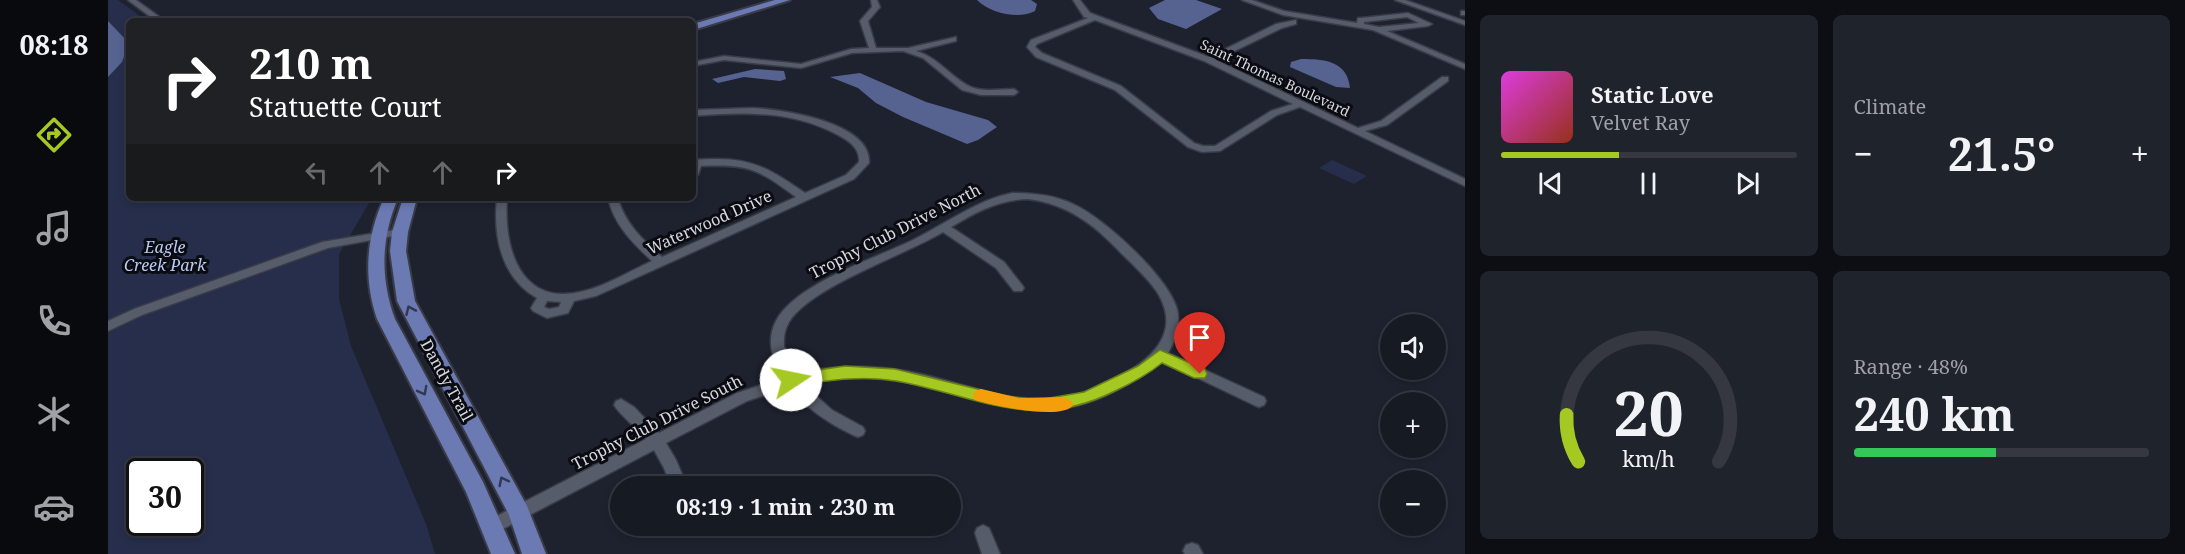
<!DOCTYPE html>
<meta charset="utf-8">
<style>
:root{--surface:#161a23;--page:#1f232b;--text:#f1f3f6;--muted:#9ea1a6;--line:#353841;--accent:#a6c822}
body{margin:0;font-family:"Noto Serif",serif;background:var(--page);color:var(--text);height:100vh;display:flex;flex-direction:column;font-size:22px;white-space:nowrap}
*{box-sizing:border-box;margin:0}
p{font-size:20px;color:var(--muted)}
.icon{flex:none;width:33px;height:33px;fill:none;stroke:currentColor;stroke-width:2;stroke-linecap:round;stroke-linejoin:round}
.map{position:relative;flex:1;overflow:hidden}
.side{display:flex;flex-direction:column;gap:15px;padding:15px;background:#0c0e13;width:720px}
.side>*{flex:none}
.banner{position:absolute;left:18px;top:18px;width:570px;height:183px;border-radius:9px;box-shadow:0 3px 9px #0003,0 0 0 2px var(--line);background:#202124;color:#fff;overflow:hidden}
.buttons{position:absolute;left:1272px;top:314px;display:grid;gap:12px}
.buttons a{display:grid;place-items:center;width:66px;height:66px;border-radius:50%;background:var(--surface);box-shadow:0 3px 9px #0003,0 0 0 2px var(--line);font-size:30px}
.speed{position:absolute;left:18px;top:458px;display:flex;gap:12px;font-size:30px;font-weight:700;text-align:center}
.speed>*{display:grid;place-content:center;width:78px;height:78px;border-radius:50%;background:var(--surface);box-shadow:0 3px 9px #0003,0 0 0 2px var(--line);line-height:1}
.speed .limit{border:3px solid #111;border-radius:9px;background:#fff;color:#111}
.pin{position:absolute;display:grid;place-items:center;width:51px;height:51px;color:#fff;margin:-62px -26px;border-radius:50% 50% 50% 0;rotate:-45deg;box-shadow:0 0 6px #0007}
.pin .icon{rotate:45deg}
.me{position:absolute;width:66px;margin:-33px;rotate:79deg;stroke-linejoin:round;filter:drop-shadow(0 0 4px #0008)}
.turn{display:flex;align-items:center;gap:21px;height:126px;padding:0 24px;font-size:27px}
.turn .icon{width:78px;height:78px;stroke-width:2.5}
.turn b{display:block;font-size:42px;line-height:51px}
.lanes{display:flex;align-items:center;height:57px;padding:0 24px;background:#0003;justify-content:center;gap:30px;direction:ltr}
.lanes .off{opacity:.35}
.big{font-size:45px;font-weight:700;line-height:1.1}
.side .tile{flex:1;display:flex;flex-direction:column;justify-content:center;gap:9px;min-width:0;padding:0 21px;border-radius:9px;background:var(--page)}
.side .dial{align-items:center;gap:0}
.dial svg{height:156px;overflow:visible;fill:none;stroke:var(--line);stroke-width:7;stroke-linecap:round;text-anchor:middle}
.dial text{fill:var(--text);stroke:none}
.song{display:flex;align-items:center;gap:18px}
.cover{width:72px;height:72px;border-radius:9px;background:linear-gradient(135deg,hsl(300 70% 55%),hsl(10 70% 35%))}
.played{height:6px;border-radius:3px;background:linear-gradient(90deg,var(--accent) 40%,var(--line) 40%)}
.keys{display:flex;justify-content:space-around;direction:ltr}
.heat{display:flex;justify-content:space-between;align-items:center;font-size:33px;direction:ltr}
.charge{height:9px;border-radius:4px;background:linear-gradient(90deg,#34c759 48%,var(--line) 0)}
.side .tiles{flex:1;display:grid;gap:15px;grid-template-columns:repeat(2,1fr)}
.trip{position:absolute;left:502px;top:476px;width:351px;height:60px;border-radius:30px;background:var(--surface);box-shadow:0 3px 9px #0003,0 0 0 2px var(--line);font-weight:700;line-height:60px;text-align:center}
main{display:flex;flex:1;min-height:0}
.menu{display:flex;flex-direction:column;width:108px;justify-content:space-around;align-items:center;background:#090a0e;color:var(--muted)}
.menu .icon{width:42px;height:42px}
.menu .current{color:var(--accent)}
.menu b{font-size:27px;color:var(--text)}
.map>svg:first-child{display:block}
</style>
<main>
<nav class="menu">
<b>08:18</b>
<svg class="icon current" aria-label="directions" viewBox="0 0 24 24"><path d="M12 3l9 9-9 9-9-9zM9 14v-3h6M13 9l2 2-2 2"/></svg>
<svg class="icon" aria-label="music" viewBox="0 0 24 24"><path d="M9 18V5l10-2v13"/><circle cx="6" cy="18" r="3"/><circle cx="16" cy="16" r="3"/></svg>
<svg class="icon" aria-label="phone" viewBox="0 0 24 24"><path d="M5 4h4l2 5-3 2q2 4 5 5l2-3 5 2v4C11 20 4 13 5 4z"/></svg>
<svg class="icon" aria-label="climate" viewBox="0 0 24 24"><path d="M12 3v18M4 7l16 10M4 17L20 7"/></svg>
<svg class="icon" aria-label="car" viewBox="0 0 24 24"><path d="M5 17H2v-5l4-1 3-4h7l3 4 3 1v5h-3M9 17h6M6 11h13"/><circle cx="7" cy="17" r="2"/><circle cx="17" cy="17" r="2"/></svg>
</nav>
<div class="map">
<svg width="1357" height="554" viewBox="0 0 1357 554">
<rect width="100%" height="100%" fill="#1e222f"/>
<g fill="#272e4b" fill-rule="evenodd">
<path d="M0 0H10L39 21H21V198H264L231 254V299L243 346 318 524 327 554H0ZM32 471H82V522H32Z"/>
<polygon points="1224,160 1259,176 1246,184 1211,168"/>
</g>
<g fill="#56628f">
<path d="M869 0H923L929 4 927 11C911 20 882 13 869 0Z"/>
<polygon points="1057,0 1088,0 1114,9 1078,29 1050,19 1041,8"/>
<polygon points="0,21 21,43 14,62 0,77"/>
<path d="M1193 59C1217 59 1239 61 1242 88L1228 87 1182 67 1183 62Z"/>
<polygon points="647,69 676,71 678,79 672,81 636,77 610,83 604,79"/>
<polygon points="752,73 818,102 880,120 889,127 870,140 859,144 795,117 768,103 750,88 722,77"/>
</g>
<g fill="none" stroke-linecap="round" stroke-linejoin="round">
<g stroke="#393c47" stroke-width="3">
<g id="minor">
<polygon points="20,0 28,0 57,21 48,21"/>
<path d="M763 0H769L772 7 760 21 768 48H800L848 37V41L808 51C829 57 840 74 859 85 872 93 892 89 906 89L910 92 906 95H873L854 90 815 58 795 51 744 53 693 68 616 60 585 66V62L616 56 693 64 743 49 761 48 752 21 764 7Z"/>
<path d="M965 0H972L982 13 1101 57 1168 24 1188 20V24L1174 28 1108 60 1250 128 1273 121 1334 77H1340V81L1279 125 1257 131 1357 179V186L1192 107 1169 115 1112 151 1094 152 1080 147 1007 90 928 57 919 47 923 40 980 18 976 17ZM987 20 1096 61 1185 104 1163 111 1107 146H1095L1086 143 1013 86 934 53 927 47 929 44Z"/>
<path d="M1134 0H1144L1176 11 1249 23 1250 18H1253L1300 13 1324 24 1320 26 1279 31 1357 64V69L1265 30 1175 15ZM1299 17 1311 23 1271 27 1256 24V22Z"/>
<polygon points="1287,0 1297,0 1357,21 1357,25"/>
<rect x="1353" y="11" width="4" height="4"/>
<path d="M644 108C673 109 764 122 761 163L746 179 488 296 466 301 460 313 439 318 425 311 423 308 429 298C393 278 385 236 389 198H399C395 249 413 308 476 291 500 285 522 271 544 261 525 243 506 225 500 198H510C517 224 535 240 554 257L688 197C650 169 641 164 593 166L590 175 585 178V160C592 159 601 159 609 159 648 159 666 172 697 193L738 175 751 162C752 148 741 141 730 135 684 110 635 112 585 116V110ZM439 301 453 302 451 307 441 309 436 307Z"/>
<path d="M904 193C926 193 947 195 967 205 997 219 1060 277 1069 309 1073 325 1068 339 1060 353L1156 397 1158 401 1156 405 1151 407 1146 405 1054 361C1041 373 1026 381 1011 389 933 431 886 400 808 384 770 376 731 375 694 383L724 410 755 427 757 431 755 435 750 437 745 435C720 423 698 408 681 387L639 401 558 443 568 460 579 486H563L556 468 546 450 391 531 385 534 379 531 377 526 379 521 538 439C529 428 512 415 506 405L508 401 513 399 526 407 551 433 629 393 675 378C664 360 658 340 668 321 687 284 768 258 805 240 839 223 867 201 904 193ZM920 199C959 204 986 224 1012 252 1025 265 1039 277 1049 292 1073 330 1047 357 1014 375 991 387 969 398 942 399 899 402 858 385 817 375 775 365 729 364 687 374 677 359 671 339 681 322 702 287 797 255 835 232L888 268 906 291H914L916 288 914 285 896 262 843 227C868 212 890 200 920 199Z"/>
<polygon points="292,229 298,232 296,234 220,248 34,315 0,331 0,321 26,309 214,242"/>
<polygon points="875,525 881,528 892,554 874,554 867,533 869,528"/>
<polygon points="1084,543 1090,545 1095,554 1077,554 1075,551 1078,545"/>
</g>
</g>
<g stroke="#393c47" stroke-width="4">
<g id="major">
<polygon points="667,0 682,0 585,30 585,24"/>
<path d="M276 198H290C273 238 272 278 287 319L375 482 407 554H383L358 492 269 319C255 278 258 237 276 198Z"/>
<polygon points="295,198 309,198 300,232 298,251 307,301 419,506 438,554 414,554 401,515 289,301 282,251 284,232"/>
</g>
</g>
<use href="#minor" fill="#575c6a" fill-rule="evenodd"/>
<use href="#major" fill="#6b7ab3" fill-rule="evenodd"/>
</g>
<defs><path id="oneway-chevron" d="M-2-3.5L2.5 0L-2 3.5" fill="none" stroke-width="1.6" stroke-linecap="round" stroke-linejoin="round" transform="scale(1.5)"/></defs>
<g stroke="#313852">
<use href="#oneway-chevron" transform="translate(302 310) rotate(-114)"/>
<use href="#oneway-chevron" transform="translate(315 391) rotate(62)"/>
<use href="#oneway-chevron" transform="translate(395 481) rotate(-117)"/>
</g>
<path fill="#a6c822" stroke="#6c8216" stroke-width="1.5" d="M1052 350 1097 369 1099 374 1097 378H1086L1054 363C1039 375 1024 383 1007 391 923 433 871 396 788 381 753 375 718 381 683 386L675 380 683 374 737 366 787 369 898 396 930 400 976 392 1030 366Z"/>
<path fill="#f59e0b" d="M873 389 911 398 957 397 966 404C956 422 884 405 867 400L865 396 867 391Z"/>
<g text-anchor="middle" stroke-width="6" stroke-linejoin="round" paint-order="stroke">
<g font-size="14" fill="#d6d9e1" stroke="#0a0c11">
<text transform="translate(1167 78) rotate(25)" y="5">Saint Thomas Boulevard</text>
</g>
<g font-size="16" fill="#d6d9e1" stroke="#0a0c11">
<text transform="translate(601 222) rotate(-24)" y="6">Waterwood Drive</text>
<text transform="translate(787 231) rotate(-27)" y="6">Trophy Club Drive North</text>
<text transform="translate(339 380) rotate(61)" y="6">Dandy Trail</text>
<text transform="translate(549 422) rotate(-27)" y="6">Trophy Club Drive South</text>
</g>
<g font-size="16" font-style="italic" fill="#bccaf4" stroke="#0a0c11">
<text x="57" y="253">Eagle<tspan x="57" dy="18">Creek Park</tspan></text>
</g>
</g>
</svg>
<div class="buttons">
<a><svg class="icon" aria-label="sound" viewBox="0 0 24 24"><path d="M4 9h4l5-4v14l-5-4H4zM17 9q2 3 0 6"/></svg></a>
<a>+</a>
<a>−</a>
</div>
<div class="speed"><div class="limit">30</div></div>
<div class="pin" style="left:1092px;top:374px;background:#d93025"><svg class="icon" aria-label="arrive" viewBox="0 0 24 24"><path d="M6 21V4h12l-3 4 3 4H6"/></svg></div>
<svg class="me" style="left:683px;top:380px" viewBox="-20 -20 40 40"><circle r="19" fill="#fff"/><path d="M0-13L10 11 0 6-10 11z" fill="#a6c822"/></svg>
<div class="trip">08:19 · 1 min · 230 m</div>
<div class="banner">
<div class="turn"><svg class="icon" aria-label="right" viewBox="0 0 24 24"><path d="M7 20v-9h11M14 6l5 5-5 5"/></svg><div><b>210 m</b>Statuette Court</div></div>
<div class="lanes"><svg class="icon off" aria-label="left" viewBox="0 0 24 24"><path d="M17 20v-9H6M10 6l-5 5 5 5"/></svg><svg class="icon off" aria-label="ahead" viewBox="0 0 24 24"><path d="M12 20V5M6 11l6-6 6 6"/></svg><svg class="icon off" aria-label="ahead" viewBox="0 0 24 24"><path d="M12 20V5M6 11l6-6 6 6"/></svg><svg class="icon" aria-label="right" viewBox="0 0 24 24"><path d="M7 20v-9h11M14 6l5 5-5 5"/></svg></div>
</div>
</div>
<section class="side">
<div class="tiles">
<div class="tile">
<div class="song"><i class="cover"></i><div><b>Static Love</b><p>Velvet Ray</p></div></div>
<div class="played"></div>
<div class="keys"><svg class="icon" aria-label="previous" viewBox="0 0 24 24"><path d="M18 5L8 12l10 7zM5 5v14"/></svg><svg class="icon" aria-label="pause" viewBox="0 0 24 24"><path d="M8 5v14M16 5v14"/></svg><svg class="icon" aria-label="next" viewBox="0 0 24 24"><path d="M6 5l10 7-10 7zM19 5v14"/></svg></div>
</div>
<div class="tile"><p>Climate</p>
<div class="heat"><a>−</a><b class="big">21.5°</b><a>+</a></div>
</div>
<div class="tile dial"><svg viewBox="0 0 100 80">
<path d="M14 69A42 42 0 1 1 86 69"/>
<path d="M14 69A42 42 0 0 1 8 45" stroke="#a6c822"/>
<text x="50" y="56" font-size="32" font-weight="700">20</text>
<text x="50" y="72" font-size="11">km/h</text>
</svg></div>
<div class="tile"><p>Range · 48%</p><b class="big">240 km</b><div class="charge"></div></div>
</div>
</section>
</main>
